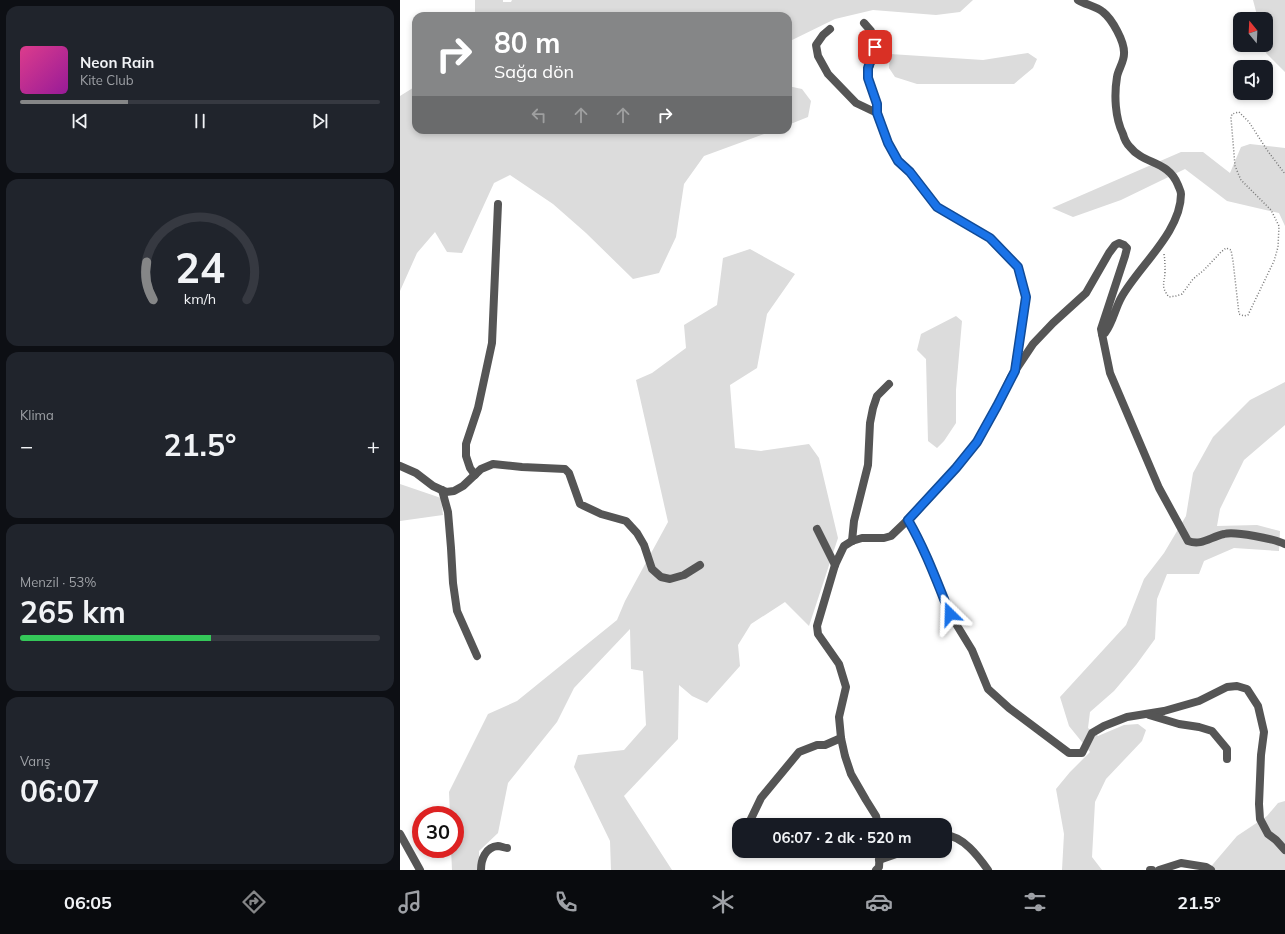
<!DOCTYPE html>
<html lang="tr">
<meta charset="utf-8">
<style>
:root{--surface:#171b24;--page:#20242c;--text:#f1f3f6;--muted:#9ea1a6;--line:#363941;--accent:#858687}
body{margin:0;font-family:Mulish,sans-serif;background:var(--page);color:var(--text);height:100vh;display:flex;flex-direction:column;font-size:15px;white-space:nowrap}
*{box-sizing:border-box;margin:0}
p{font-size:13px;color:var(--muted)}
.icon{flex:none;width:22px;height:22px;fill:none;stroke:currentColor;stroke-width:2;stroke-linecap:round;stroke-linejoin:round}
.map{position:relative;flex:1;overflow:hidden}
.sheet{display:flex;flex-direction:column;gap:6px;padding:6px;background:#0d0f14;width:400px}
.sheet>*{flex:none}
.guide{position:absolute;left:12px;top:12px;width:380px;height:122px;border-radius:12px;box-shadow:0 2px 6px #0003;background:#858687;color:#fff;overflow:hidden}
.needle{width:26px;rotate:342deg}
.controls{position:absolute;left:833px;top:12px;display:grid;gap:8px}
.controls a{display:grid;place-items:center;width:40px;height:40px;border-radius:8px;background:var(--surface);box-shadow:0 2px 6px #0003;font-size:20px}
.speed{position:absolute;left:12px;top:806px;display:flex;gap:8px;font-size:20px;font-weight:700;text-align:center}
.speed>*{display:grid;place-content:center;width:52px;height:52px;border-radius:50%;background:var(--surface);box-shadow:0 2px 6px #0003;line-height:1}
.speed .limit{border:6px solid #d22;background:#fff;color:#111}
.pin{position:absolute;display:grid;place-items:center;width:34px;height:34px;color:#fff;margin:-17px;border-radius:8px;box-shadow:0 2px 6px #0006}
.me{position:absolute;width:44px;margin:-22px;rotate:338deg;stroke-linejoin:round;filter:drop-shadow(0 0 3px #0008)}
.turn{display:flex;align-items:center;gap:14px;height:84px;padding:0 16px;font-size:18px}
.turn .icon{width:52px;height:52px;stroke-width:2.5}
.turn b{display:block;font-size:28px;line-height:34px}
.lanes{display:flex;align-items:center;height:38px;padding:0 16px;background:#0003;justify-content:center;gap:20px;direction:ltr}
.lanes .off{opacity:.35}
.big{font-size:30px;font-weight:700;line-height:1.1}
.sheet .card{flex:1;display:flex;flex-direction:column;justify-content:center;gap:6px;min-width:0;padding:0 14px;border-radius:12px;background:var(--page)}
.sheet .dial{align-items:center;gap:0}
.dial svg{height:104px;overflow:visible;fill:none;stroke:var(--line);stroke-width:7;stroke-linecap:round;text-anchor:middle}
.dial text{fill:var(--text);stroke:none}
.song{display:flex;align-items:center;gap:12px}
.cover{width:48px;height:48px;border-radius:6px;background:linear-gradient(135deg,hsl(330 70% 55%),hsl(300 70% 35%))}
.played{height:4px;border-radius:2px;background:linear-gradient(90deg,var(--accent) 30%,var(--line) 30%)}
.keys{display:flex;justify-content:space-around;direction:ltr}
.heat{display:flex;justify-content:space-between;align-items:center;font-size:22px;direction:ltr}
.charge{height:6px;border-radius:3px;background:linear-gradient(90deg,#34c759 53%,var(--line) 0)}
.trip{position:absolute;left:332px;top:818px;width:220px;height:40px;border-radius:12px;background:var(--surface);box-shadow:0 2px 6px #0003;font-weight:700;line-height:40px;text-align:center}
.tab-bar{display:flex;height:64px;justify-content:space-around;align-items:center;background:#090b0e;color:var(--muted)}
.tab-bar .icon{width:28px;height:28px}
.tab-bar .active{color:var(--accent)}
.tab-bar b{font-size:18px;color:var(--text)}
main{display:flex;flex:1;min-height:0}
.map>svg:first-child{display:block}
</style>
<main>
<section class="sheet">
<div class="card">
<div class="song"><i class="cover"></i><div><b>Neon Rain</b><p>Kite Club</p></div></div>
<div class="played"></div>
<div class="keys"><svg class="icon" aria-label="previous" viewBox="0 0 24 24"><path d="M18 5L8 12l10 7zM5 5v14"/></svg><svg class="icon" aria-label="pause" viewBox="0 0 24 24"><path d="M8 5v14M16 5v14"/></svg><svg class="icon" aria-label="next" viewBox="0 0 24 24"><path d="M6 5l10 7-10 7zM19 5v14"/></svg></div>
</div>
<div class="card dial"><svg viewBox="0 0 100 80">
<path d="M14 69A42 42 0 1 1 86 69"/>
<path d="M14 69A42 42 0 0 1 9 40" stroke="#858687"/>
<text x="50" y="56" font-size="32" font-weight="700">24</text>
<text x="50" y="72" font-size="11">km/h</text>
</svg></div>
<div class="card"><p>Klima</p>
<div class="heat"><a>−</a><b class="big">21.5°</b><a>+</a></div>
</div>
<div class="card"><p>Menzil · 53%</p><b class="big">265 km</b><div class="charge"></div></div>
<div class="card"><p>Varış</p><b class="big">06:07</b></div>
</section>
<div class="map">
<svg width="885" height="870" viewBox="0 0 885 870">
<rect width="100%" height="100%" fill="#fff"/>
<g fill="#dcdcdc">
<polygon points="75,0 103,0 103,2 111,2 112,0 573,0 560,12 536,15 473,10 435,19 388,42 388,16 75,16"/>
<polygon points="853,0 885,0 885,72 866,53 864,45 866,45 866,19 858,19"/>
<polygon points="628,53 637,59 633,68 614,84 517,84 495,77 489,68 490,54 583,60"/>
<polygon points="16,86 16,130 375,130 304,156 284,184 276,237 259,273 233,279 186,233 153,204 110,175 94,183 62,253 47,252 35,232 17,253 0,291 0,96"/>
<polygon points="388,86 402,89 411,101 408,117 388,125"/>
<polygon points="850,144 885,148 885,226 879,213 827,201 785,169 721,200 673,217 652,208 781,152 803,152 830,173 841,147"/>
<polygon points="350,249 395,274 367,314 357,368 330,385 335,448 361,451 409,444 419,458 438,538 409,626 385,602 351,624 338,645 340,666 307,703 292,696 279,685 278,739 224,796 272,870 211,870 210,841 174,767 178,755 224,750 246,725 243,671 231,669 230,629 174,688 157,722 108,783 98,833 79,851 79,870 52,870 51,849 55,849 55,815 50,815 49,792 88,714 117,701 217,620 225,601 268,522 236,380 252,373 286,348 284,325 317,305 323,258"/>
<polygon points="556,316 562,321 556,390 556,423 544,441 537,448 528,441 526,359 517,350 521,334"/>
<polygon points="885,382 885,425 844,460 820,509 817,526 857,525 880,531 879,551 834,548 804,561 799,574 767,574 757,599 755,639 736,665 714,691 690,712 688,728 698,736 724,725 738,724 746,730 742,741 706,779 695,802 692,857 702,870 662,870 664,834 656,789 670,772 690,752 669,726 660,697 726,625 744,579 764,553 786,516 793,473 813,437 850,400"/>
<polygon points="0,484 41,498 43,515 0,521"/>
<polygon points="885,801 885,870 808,870 837,836 867,816 878,803"/>
</g>
<g fill="none" stroke-linecap="round" stroke-linejoin="round">
<path stroke="#777" stroke-width="1.5" stroke-dasharray="1 2" stroke-linecap="butt" d="M764 254C765 260 765 265 765 271 765 283 760 286 769 297L776 296 782 294 793 279 804 270 821 252 826 248 831 250 833 261 839 314 844 316 848 315 874 261 878 247 879 226 871 210 841 180 835 166 831 118 832 114 839 112 849 122 867 150 885 174"/>
<g stroke="#555" stroke-width="8">
<polyline points="464,23 471,31 474,42 473,57 469,68 468,78 477,103 477,113 488,143 498,161 510,172 537,207 590,238 618,267 626,297 615,368"/>
<polyline points="430,29 423,35 416,45 418,56 428,74 456,103 477,113"/>
<path d="M702 334 710 373 759 488 788 541C802 546 810 537 824 534 835 531 874 539 885 544"/>
<polyline points="0,466 16,473 33,486 46,492 54,491 63,486 81,469 93,464 122,467 165,469 169,473 180,504 201,514 226,521 237,533 244,545 252,569 261,577 270,579 284,575 300,565"/>
<polyline points="75,475 70,468 66,456 66,444 78,408 92,343 98,204"/>
<polyline points="42,490 48,512 51,548 53,583 57,611 77,656"/>
<polyline points="507,520 515,532 531,567 550,614 572,650 588,689 609,708 669,753 682,753 692,733 704,726 727,717 764,711 799,701 827,687 837,686 847,689 858,706 864,732 861,755 859,804 860,819 868,834 876,840 885,850"/>
<polyline points="417,529 435,565"/>
<polyline points="452,541 454,521 468,465 470,423 473,408 477,396 489,384"/>
<polyline points="749,715 779,724 799,727 812,731 827,749 827,759"/>
<polyline points="349,823 361,798 399,752 417,745 425,745 441,738"/>
<path d="M478 825 476 816 466 800 451 774 445 756 441 738 439 717 446 687 439 664 418 634 417 626 435 565 444 546 452 541 462 538H484L491 536 515 513 556 468 577 442 597 406 611 377 633 344 653 323 686 293 709 253 715 245 719 243 724 245 727 248 725 256 701 329 702 334 705 333C713 322 715 309 721 298 738 267 781 232 781 194 781 191 779 188 778 185 768 160 744 165 730 147 727 144 724 138 723 134 715 118 714 95 717 77 718 70 724 62 724 54 725 42 712 19 703 12 696 6 686 5 678 0"/>
<polyline points="0,834 20,870"/>
<path d="M545 835C563 836 578 856 588 870"/>
<polyline points="479,860 505,851"/>
<path d="M81 870C81 860 85 847 98 846 100 846 105 848 107 848"/>
<polyline points="476,870 479,867 480,851"/>
<polyline points="750,870 752,870"/>
<polyline points="759,870 781,863 806,867 811,870"/>
</g>
</g>
<g fill="none" stroke-linecap="round" stroke-linejoin="round">
<g stroke="#114b97" stroke-width="10">
<path id="route" d="M475 47 468 68V78L477 104V113L488 143 498 161 510 172 537 207 590 238 618 267 626 297 615 371 597 406 577 442 556 468 508 520C525 549 537 582 550 614"/>
</g>
<use href="#route" stroke="#1a73e8" stroke-width="7"/>
</g>
</svg>
<div class="controls">
<a><svg class="needle" viewBox="-14 -14 28 28"><path d="M0-13l5 13h-10z" fill="#e53935"/><path d="M0 13l5-13h-10z" fill="#9ea1a6"/></svg></a>
<a><svg class="icon" aria-label="sound" viewBox="0 0 24 24"><path d="M4 9h4l5-4v14l-5-4H4zM17 9q2 3 0 6"/></svg></a>
</div>
<div class="speed"><div class="limit">30</div></div>
<div class="pin" style="left:475px;top:47px;background:#d93025"><svg class="icon" aria-label="arrive" viewBox="0 0 24 24"><path d="M6 21V4h12l-3 4 3 4H6"/></svg></div>
<svg class="me" style="left:550px;top:614px" viewBox="-20 -20 40 40"><path d="M0-17L14 15 0 8-14 15z" fill="#1a73e8" stroke="#fff" stroke-width="4"/></svg>
<div class="trip">06:07 · 2 dk · 520 m</div>
<div class="guide">
<div class="turn"><svg class="icon" aria-label="right" viewBox="0 0 24 24"><path d="M7 20v-9h11M14 6l5 5-5 5"/></svg><div><b>80 m</b>Sağa dön</div></div>
<div class="lanes"><svg class="icon off" aria-label="left" viewBox="0 0 24 24"><path d="M17 20v-9H6M10 6l-5 5 5 5"/></svg><svg class="icon off" aria-label="ahead" viewBox="0 0 24 24"><path d="M12 20V5M6 11l6-6 6 6"/></svg><svg class="icon off" aria-label="ahead" viewBox="0 0 24 24"><path d="M12 20V5M6 11l6-6 6 6"/></svg><svg class="icon" aria-label="right" viewBox="0 0 24 24"><path d="M7 20v-9h11M14 6l5 5-5 5"/></svg></div>
</div>
</div>
</main>
<nav class="tab-bar">
<b>06:05</b>
<svg class="icon active" aria-label="directions" viewBox="0 0 24 24"><path d="M12 3l9 9-9 9-9-9zM9 14v-3h6M13 9l2 2-2 2"/></svg>
<svg class="icon" aria-label="music" viewBox="0 0 24 24"><path d="M9 18V5l10-2v13"/><circle cx="6" cy="18" r="3"/><circle cx="16" cy="16" r="3"/></svg>
<svg class="icon" aria-label="phone" viewBox="0 0 24 24"><path d="M5 4h4l2 5-3 2q2 4 5 5l2-3 5 2v4C11 20 4 13 5 4z"/></svg>
<svg class="icon" aria-label="climate" viewBox="0 0 24 24"><path d="M12 3v18M4 7l16 10M4 17L20 7"/></svg>
<svg class="icon" aria-label="car" viewBox="0 0 24 24"><path d="M5 17H2v-5l4-1 3-4h7l3 4 3 1v5h-3M9 17h6M6 11h13"/><circle cx="7" cy="17" r="2"/><circle cx="17" cy="17" r="2"/></svg>
<svg class="icon" aria-label="filters" viewBox="0 0 24 24"><path d="M4 7h16M4 17h16"/><circle cx="9" cy="7" r="2"/><circle cx="15" cy="17" r="2"/></svg>
<b>21.5°</b>
</nav>
